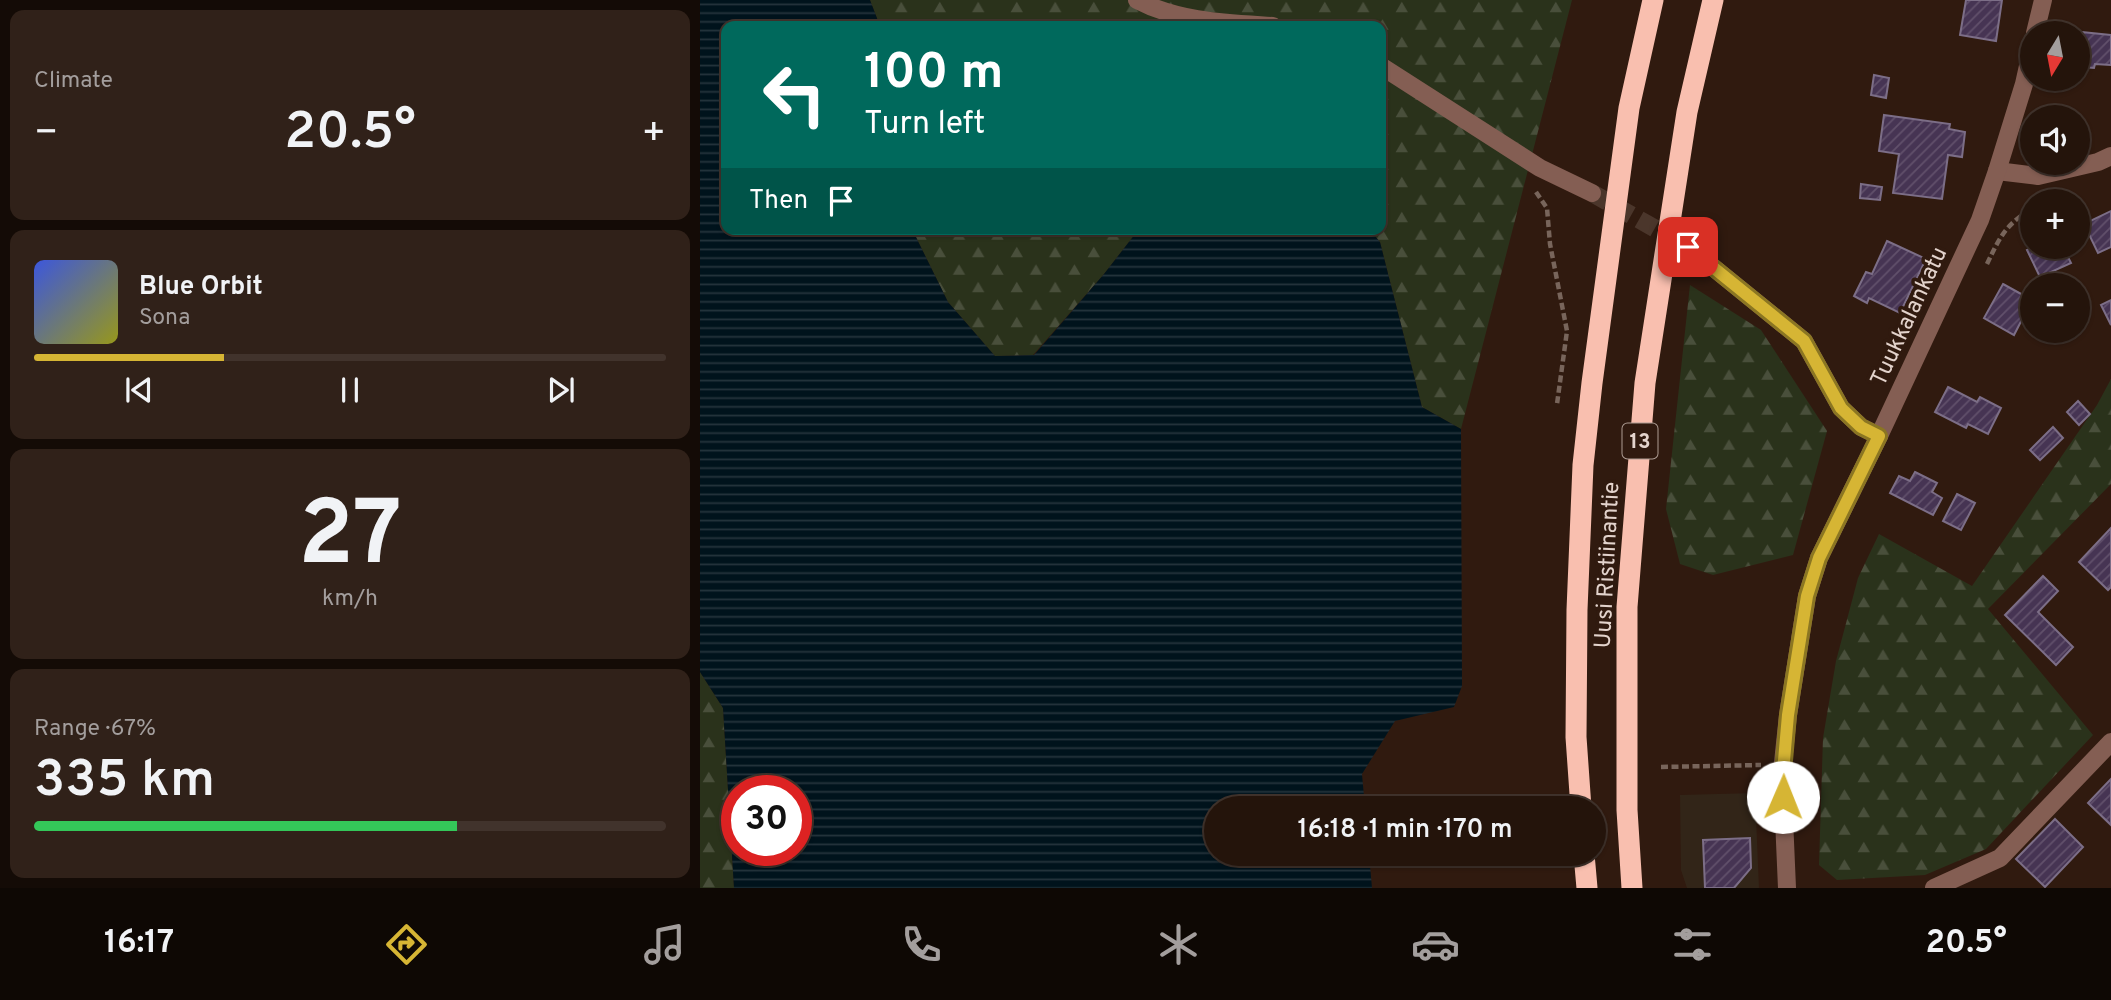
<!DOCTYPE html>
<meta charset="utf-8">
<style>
:root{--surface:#24140b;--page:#302119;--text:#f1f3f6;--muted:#a39e9d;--line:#41332c;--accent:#d6b534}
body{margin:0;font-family:Overpass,sans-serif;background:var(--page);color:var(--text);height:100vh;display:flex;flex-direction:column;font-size:26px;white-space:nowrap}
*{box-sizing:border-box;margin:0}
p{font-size:23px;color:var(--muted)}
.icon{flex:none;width:38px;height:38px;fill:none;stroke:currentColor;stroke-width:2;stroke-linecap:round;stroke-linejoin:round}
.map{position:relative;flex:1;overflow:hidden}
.sheet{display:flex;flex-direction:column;gap:10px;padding:10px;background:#140b06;width:700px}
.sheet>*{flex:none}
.banner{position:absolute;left:21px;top:21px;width:665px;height:214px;border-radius:14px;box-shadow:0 2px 5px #0004,0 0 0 2px var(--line);background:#00695c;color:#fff;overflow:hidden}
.needle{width:46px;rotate:190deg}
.tools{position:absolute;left:1320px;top:21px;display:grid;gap:14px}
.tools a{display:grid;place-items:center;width:70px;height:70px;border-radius:50%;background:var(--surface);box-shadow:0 2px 5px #0004,0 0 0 2px var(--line);font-size:35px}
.speed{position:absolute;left:21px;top:775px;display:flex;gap:14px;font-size:35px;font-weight:700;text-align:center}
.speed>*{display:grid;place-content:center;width:91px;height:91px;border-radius:50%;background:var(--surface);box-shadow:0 2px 5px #0004,0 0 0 2px var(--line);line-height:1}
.speed .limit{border:10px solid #d22;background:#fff;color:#111}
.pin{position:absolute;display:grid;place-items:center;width:60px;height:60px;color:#fff;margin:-30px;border-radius:14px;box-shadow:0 4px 10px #0006}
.me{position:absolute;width:77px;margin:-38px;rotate:1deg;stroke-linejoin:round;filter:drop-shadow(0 0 5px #0008)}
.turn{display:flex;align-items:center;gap:24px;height:147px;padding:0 28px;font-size:32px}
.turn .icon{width:91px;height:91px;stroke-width:2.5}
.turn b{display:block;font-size:49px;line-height:60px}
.then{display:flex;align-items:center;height:66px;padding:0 28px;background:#0003;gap:14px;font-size:26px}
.big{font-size:52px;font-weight:600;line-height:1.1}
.sheet .tile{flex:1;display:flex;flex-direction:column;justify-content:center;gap:10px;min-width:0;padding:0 24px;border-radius:14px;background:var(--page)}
.sheet .dial{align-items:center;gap:0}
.dial b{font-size:91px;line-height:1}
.song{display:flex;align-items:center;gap:21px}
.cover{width:84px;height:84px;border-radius:10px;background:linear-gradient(135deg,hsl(230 70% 55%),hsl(60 70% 35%))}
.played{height:7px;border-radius:4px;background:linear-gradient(90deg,var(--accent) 30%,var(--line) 30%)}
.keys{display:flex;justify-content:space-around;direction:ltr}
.heat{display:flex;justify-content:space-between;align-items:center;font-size:38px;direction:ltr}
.charge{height:10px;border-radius:5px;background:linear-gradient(90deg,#34c759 67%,var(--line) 0)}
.trip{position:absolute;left:504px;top:796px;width:402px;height:70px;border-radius:35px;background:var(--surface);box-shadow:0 2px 5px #0004,0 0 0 2px var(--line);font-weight:600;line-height:70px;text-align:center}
.menu{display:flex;height:112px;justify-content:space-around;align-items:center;background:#0e0804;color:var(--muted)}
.menu .icon{width:49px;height:49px}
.menu .selected{color:var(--accent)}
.menu b{font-size:32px;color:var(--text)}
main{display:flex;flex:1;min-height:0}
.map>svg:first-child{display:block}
</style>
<main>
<section class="sheet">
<div class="tile"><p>Climate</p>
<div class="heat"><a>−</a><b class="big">20.5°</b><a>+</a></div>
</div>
<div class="tile">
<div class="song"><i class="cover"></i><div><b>Blue Orbit</b><p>Sona</p></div></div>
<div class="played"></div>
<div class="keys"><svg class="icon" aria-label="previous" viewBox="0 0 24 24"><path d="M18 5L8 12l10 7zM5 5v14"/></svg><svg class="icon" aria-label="pause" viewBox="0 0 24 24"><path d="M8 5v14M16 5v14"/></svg><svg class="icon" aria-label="next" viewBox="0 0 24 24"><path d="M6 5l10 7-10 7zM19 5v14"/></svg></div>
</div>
<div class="tile dial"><b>27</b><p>km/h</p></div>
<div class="tile"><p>Range · 67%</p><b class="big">335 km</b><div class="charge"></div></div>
</section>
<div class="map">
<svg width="1411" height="888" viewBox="0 0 1411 888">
<defs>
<pattern id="forest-firs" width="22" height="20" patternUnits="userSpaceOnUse" patternTransform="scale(1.75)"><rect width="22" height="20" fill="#2a321b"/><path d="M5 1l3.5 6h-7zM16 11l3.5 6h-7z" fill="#494f3b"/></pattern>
<pattern id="water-rules" width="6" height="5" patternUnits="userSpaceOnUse" patternTransform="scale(1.75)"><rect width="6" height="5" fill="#00131c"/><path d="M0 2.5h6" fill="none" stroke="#25343c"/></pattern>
<pattern id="building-hatch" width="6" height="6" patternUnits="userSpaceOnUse" patternTransform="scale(1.75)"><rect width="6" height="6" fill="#463453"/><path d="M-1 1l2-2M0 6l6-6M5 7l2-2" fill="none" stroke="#61506b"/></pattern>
</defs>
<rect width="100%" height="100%" fill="#301a0f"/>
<polygon fill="#322518" points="1055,793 1059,888 987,888 981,870 980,795"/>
<g fill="url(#forest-firs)">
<polygon points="170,0 872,0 761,429 722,407 680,242 669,229 681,229 681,26 180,26"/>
<polygon points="212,229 439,229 404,274 333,355 295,356 248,302"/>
<polygon points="990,285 1061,330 1127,431 1093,555 1013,575 980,564 966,509"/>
<polygon points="1411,379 1411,484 1288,609 1393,735 1286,849 1225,875 1137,880 1119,865 1123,738 1136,661 1158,578 1179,534 1272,586 1397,405"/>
<polygon points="0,672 23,708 34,888 0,888"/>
</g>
<path fill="url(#water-rules)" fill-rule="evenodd" d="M0 0H170L180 26H26V229H212L248 302 295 356 334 355 404 274 439 229H669L680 242 722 407 761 429 762 686 754 707 695 721 662 774 665 808H516V854H669L672 888H34L23 708 0 672ZM37 791H96V850H37Z"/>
<g fill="url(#building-hatch)" stroke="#7c6e87" stroke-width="2">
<polygon points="1266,0 1302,0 1296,41 1260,35"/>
<polygon points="1372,31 1411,35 1411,65 1395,64 1394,68 1383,67 1383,63 1377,62 1377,33 1372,33"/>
<polygon points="1174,75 1189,78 1186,98 1171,95"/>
<polygon points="1184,115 1250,124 1249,129 1265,132 1262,157 1248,155 1242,199 1193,193 1199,154 1179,151"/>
<polygon points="1161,184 1182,187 1180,200 1160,198"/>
<polygon points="1411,211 1411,247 1398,253 1384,224"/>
<polygon points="1187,241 1226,259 1200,313 1169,298 1167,303 1154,296 1166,272 1172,274"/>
<polygon points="1334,247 1363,247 1371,263 1340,277 1327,250"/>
<polygon points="1303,284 1332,300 1314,335 1284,318"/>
<polygon points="1411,300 1411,325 1401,305"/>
<polygon points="1248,387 1277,402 1280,397 1301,408 1288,434 1268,424 1266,428 1235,412"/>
<polygon points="1378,401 1390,414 1379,425 1367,412"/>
<polygon points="1353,427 1363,438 1340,460 1330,450"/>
<polygon points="1215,472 1237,483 1232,492 1242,498 1233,515 1190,493 1199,476 1210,481"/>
<polygon points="1257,494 1275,503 1261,530 1243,521"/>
<polygon points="1411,528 1411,587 1408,590 1379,562"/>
<polygon points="1343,576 1358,591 1338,612 1373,647 1356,665 1305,615"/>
<polygon points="1411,779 1411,825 1388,803"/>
<polygon points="1355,819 1383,847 1345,887 1316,859"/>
<polygon points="1050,838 1051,868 1034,888 1005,888 1003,840"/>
<polygon points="703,854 720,854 721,857 704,860"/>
</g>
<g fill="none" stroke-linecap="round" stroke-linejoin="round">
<polyline stroke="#4b362b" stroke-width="18" stroke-dasharray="18 9" stroke-linecap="butt" points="892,193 988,247"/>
<g stroke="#78655b" stroke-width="4.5" stroke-dasharray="7 3.5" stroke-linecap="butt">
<polyline points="836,192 847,208 850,244 867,331 857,404"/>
<path d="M1287 264C1299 239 1305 225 1330 210L1332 201"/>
<polyline points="961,767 1061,765"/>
</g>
<g stroke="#845e53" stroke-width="18">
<path d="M437 0C479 22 527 23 573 26"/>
<polyline points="1335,33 1343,0"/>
<polyline points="681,66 840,168 892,193"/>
<polyline points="1297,171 1338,176 1398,162 1411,156"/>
<polyline points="988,247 1104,341 1141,408 1161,427 1179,436"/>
<polyline points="1087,888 1082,772 1088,715 1107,596 1119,558 1179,436 1280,220 1297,171 1324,84 1332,48"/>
<polyline points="1234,888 1300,858 1411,742"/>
</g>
<g stroke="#f9bfaf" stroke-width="21">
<polyline points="881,808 876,737 877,610 883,465 892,383 929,108 953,0"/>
<polyline points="884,854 887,888"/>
<polyline points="932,888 927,810 927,607 945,383 987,112 1013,0"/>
</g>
</g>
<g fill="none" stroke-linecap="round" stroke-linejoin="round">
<g stroke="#8b7622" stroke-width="18">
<polyline id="route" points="988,247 1104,341 1141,408 1161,427 1179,436 1119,558 1107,596 1088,715 1083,772 1083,797"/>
</g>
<use href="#route" stroke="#d6b534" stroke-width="12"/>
</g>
<g text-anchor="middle" stroke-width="7" stroke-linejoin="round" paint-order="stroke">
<rect fill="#301a0f" stroke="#ad9c93" stroke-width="2" x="922.5" y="423.5" width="35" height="35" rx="5"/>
<g font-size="21" font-weight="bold" fill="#e3d3cc">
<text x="940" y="448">13</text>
</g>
<g font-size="23" fill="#e3d3cc" stroke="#301a0f">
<text transform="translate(1208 316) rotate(-65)" y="8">Tuukkalankatu</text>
<text transform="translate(906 565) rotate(-87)" y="8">Uusi Ristiinantie</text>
</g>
</g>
</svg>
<div class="tools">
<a><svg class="needle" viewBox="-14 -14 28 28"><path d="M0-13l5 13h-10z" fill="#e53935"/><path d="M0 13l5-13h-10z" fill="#a39e9d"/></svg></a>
<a><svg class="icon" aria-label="sound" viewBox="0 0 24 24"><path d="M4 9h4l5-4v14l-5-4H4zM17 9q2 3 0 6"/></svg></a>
<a>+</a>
<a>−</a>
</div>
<div class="speed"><div class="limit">30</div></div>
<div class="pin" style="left:988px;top:247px;background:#d93025"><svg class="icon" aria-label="arrive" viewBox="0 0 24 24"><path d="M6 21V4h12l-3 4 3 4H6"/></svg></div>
<svg class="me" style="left:1083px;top:797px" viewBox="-20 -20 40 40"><circle r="19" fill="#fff"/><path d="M0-13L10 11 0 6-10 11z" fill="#d6b534"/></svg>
<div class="trip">16:18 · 1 min · 170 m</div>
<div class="banner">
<div class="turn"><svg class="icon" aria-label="left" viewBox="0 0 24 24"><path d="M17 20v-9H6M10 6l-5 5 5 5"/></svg><div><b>100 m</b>Turn left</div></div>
<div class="then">Then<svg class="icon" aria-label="arrive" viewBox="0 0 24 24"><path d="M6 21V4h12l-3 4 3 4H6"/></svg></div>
</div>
</div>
</main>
<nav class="menu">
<b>16:17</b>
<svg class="icon selected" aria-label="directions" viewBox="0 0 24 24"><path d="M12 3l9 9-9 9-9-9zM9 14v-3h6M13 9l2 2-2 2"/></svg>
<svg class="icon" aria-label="music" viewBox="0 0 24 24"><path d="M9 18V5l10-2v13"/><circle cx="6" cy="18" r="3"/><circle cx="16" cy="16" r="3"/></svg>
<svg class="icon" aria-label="phone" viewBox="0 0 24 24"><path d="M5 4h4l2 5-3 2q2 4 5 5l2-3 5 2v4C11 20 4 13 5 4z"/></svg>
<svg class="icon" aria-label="climate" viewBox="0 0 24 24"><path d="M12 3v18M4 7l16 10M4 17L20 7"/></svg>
<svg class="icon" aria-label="car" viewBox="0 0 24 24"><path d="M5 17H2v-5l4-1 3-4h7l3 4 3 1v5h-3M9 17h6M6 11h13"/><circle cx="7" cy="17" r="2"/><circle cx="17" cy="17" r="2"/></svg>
<svg class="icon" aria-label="filters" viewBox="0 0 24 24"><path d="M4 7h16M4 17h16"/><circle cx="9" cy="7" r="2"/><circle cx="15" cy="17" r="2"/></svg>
<b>20.5°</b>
</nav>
